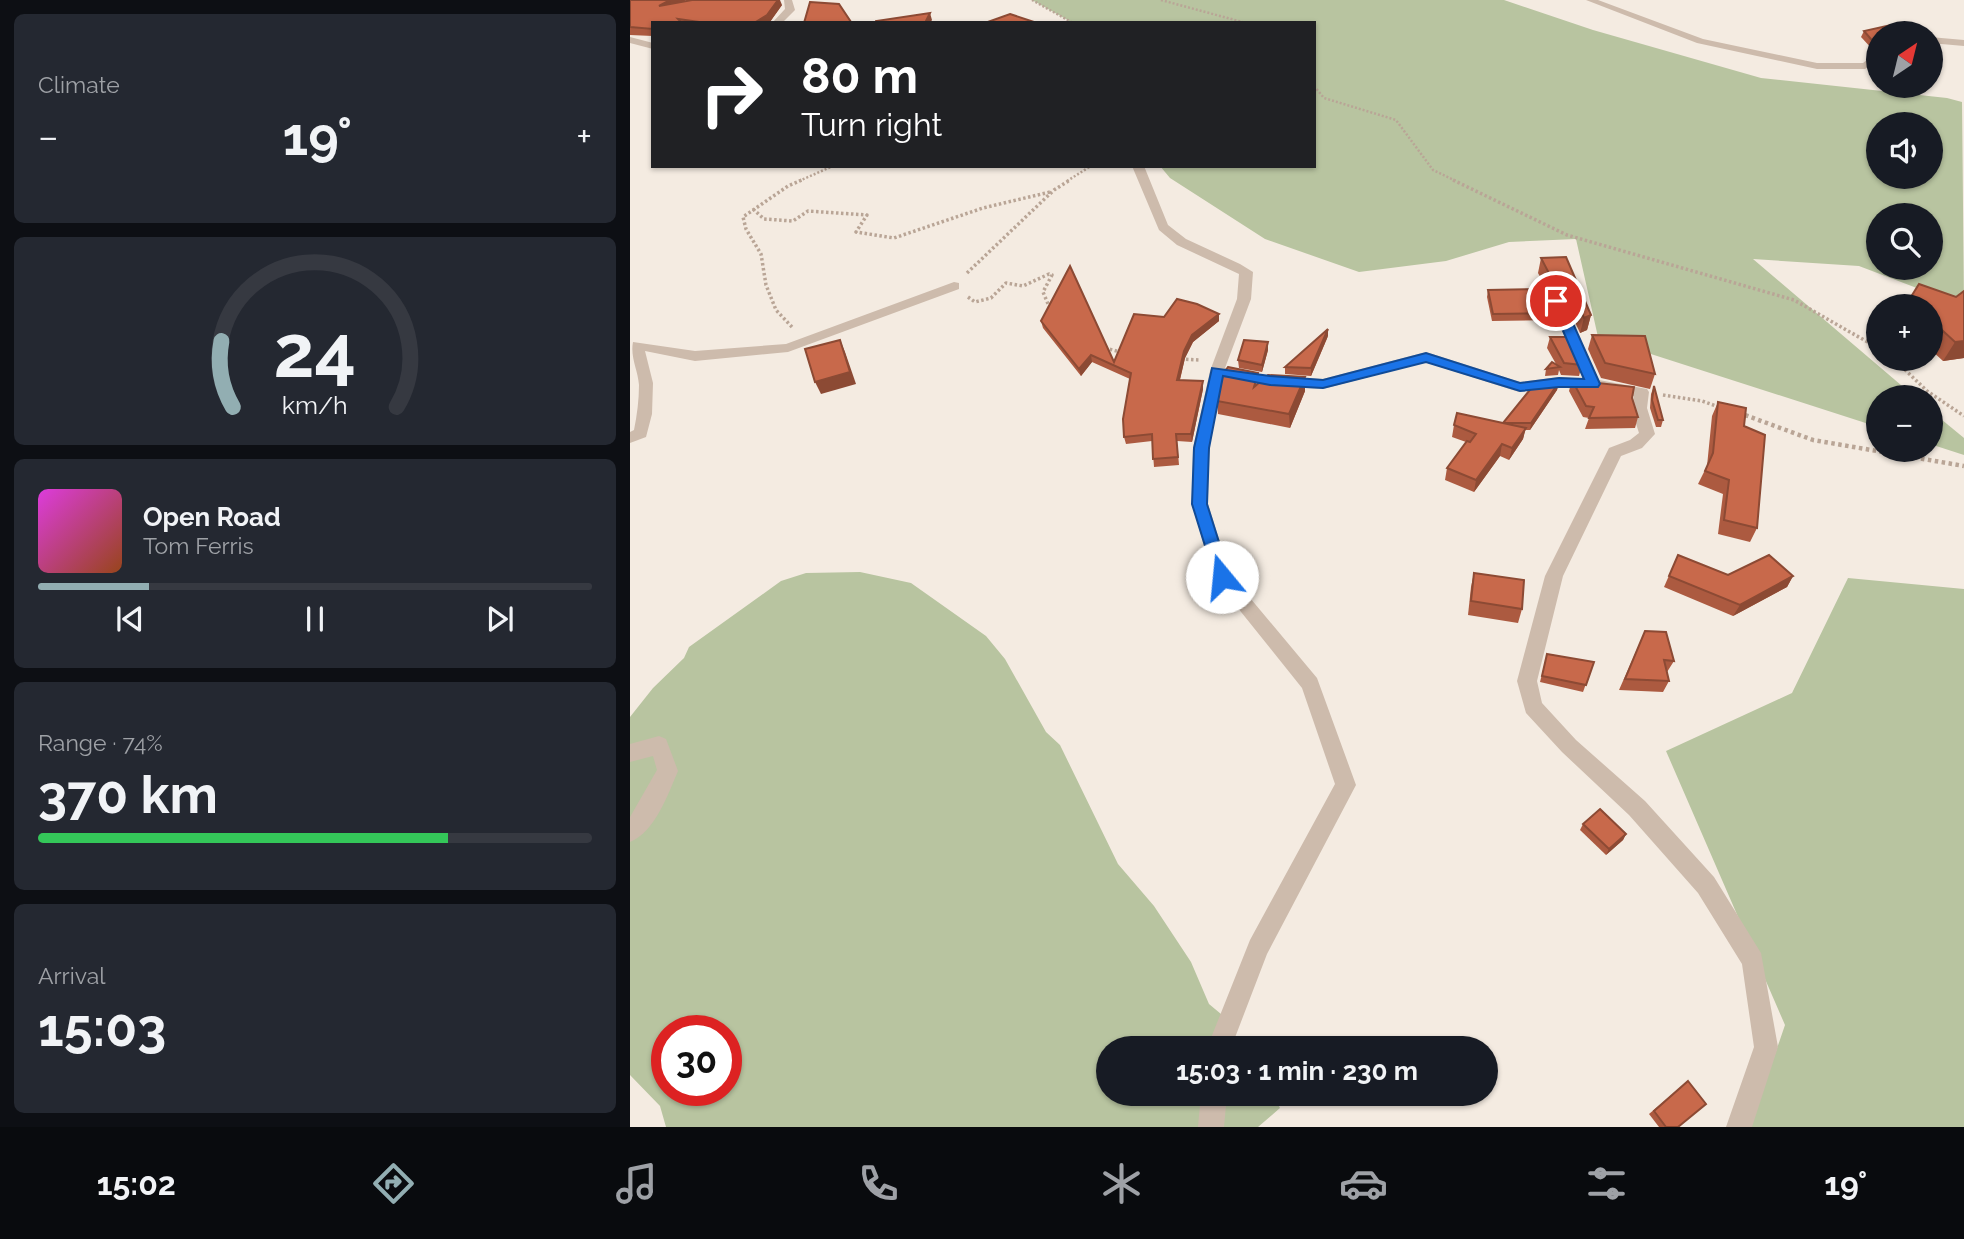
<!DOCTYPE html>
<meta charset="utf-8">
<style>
:root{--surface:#171b24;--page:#242831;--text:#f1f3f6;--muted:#9ea1a6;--line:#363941;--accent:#92aeb2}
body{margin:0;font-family:Raleway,sans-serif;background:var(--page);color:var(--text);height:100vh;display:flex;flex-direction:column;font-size:26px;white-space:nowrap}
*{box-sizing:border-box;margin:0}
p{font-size:23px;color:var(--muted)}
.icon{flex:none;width:38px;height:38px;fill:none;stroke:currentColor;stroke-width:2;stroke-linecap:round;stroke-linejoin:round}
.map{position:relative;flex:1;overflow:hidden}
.panel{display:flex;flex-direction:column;gap:14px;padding:14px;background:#0d0f14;width:630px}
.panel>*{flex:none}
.banner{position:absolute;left:21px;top:21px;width:665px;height:147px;border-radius:0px;box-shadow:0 2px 5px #0004;background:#202124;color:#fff;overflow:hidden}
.needle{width:46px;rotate:35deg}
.controls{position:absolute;left:1236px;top:21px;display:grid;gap:14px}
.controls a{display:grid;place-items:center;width:77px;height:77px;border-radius:50%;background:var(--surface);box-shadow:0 2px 5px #0004;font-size:35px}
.speed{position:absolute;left:21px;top:1015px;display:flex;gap:14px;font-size:35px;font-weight:700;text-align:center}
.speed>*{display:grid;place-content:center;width:91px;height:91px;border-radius:50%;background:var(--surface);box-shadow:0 2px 5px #0004;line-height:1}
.speed .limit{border:10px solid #d22;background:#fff;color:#111}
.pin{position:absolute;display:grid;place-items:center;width:60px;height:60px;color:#fff;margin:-30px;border:4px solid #fff;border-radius:50%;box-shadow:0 2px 7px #0007}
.me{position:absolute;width:77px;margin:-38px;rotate:343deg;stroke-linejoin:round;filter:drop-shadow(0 0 5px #0008)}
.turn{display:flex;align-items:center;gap:24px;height:147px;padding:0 35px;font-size:32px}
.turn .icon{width:91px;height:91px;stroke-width:2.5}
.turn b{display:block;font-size:49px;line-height:60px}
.big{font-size:52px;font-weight:700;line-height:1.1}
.panel .tile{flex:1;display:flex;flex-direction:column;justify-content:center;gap:10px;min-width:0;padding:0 24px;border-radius:10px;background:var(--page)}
.panel .dial{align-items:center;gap:0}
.dial svg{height:182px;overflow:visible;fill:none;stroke:var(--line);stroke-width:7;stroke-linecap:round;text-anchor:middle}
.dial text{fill:var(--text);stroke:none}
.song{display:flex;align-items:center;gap:21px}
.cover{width:84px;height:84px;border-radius:10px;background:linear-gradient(135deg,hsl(300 70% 55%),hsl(20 70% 35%))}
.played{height:7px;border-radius:4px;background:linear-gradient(90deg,var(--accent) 20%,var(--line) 20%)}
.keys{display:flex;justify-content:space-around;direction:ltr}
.heat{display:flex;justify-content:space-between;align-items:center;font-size:38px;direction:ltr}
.charge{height:10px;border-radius:5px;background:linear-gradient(90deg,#34c759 74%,var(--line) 0)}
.trip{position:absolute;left:466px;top:1036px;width:402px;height:70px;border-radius:35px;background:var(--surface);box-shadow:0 2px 5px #0004;font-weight:700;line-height:70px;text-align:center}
.tabs{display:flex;height:112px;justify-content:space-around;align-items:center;background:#090b0e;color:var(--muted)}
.tabs .icon{width:49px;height:49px}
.tabs .on{color:var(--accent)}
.tabs b{font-size:32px;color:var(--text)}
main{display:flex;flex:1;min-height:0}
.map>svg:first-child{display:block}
</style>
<main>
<section class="panel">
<div class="tile"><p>Climate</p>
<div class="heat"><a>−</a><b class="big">19°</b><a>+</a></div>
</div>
<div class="tile dial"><svg viewBox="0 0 100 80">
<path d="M14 69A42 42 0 1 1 86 69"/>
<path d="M14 69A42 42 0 0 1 9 40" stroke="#92aeb2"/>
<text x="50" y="56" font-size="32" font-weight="700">24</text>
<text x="50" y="72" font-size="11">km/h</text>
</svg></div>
<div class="tile">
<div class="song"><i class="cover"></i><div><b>Open Road</b><p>Tom Ferris</p></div></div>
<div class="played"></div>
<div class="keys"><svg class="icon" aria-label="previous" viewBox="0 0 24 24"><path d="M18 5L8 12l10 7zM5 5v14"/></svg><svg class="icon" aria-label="pause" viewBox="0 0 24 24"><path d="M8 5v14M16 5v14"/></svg><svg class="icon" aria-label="next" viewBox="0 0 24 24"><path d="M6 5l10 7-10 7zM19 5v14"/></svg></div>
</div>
<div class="tile"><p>Range · 74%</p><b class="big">370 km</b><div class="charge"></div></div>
<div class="tile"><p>Arrival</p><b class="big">15:03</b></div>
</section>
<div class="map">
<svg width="1334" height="1127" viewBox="0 0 1334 1127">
<rect width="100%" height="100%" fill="#f4ebe1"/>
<g fill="#b8c4a0" fill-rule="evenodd">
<path d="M402 0H874L963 30 1131 78 1317 98 1332 102 1334 306 1229 266 1123 259 1285 397H1248V427L968 337 946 239 879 242 816 261 729 272 635 239 540 178 530 166H684V23H443ZM1248 124H1300V177H1248ZM1248 215H1300V268H1248Z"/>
<polygon points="1300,410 1334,438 1334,455 1300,444"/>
<path d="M230 572 281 583 356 636 375 659 416 732 430 745 488 864 524 906 561 962 579 1004 591 1014 612 1048H478V1094H643L650 1108 628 1127H36L30 1106 0 1075V717L23 688 54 658 59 647 151 581 176 573ZM37 1031H96V1090H37Z"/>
<polygon points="1218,578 1334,589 1334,1127 1120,1127 1155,1025 1036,751 1162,693"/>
</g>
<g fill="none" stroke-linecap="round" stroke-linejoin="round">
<g stroke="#b9a596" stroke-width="2.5" stroke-dasharray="2 2" stroke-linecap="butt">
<polyline points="402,0 443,23"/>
<polyline points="531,0 616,23"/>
<polyline points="684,86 694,98 766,120 803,170 826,181"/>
<polyline points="169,181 203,166"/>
<polyline points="437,181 461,166"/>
</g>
<g stroke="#b9a596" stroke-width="3.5" stroke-dasharray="2.5 2.5" stroke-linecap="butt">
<polyline points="823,180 937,235 1164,300 1248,348"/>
<polyline points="123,209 134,219 163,221 178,211 237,215 226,232 264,238 353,208 420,192"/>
<polyline points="337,273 424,190 440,180"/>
<polyline points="338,297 345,302 361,298 376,283 393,286 419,274 422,275 413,292 421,311"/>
<polyline points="162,327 146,310 136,285 131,254 116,229 113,217 158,186 172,180"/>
<polyline points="475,348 494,353"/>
<polyline points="551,359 570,360"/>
<polyline points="1264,359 1297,391 1334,416"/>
<polyline points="1033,395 1072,401 1089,407"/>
<polyline points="1111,414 1120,417"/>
</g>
<polyline stroke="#b9a596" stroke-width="4.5" stroke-dasharray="3.5 3.5" stroke-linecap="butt" points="1115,415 1183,440 1334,466"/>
<g fill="#cdbbac" fill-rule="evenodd">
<polygon points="154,0 162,0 165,10 152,23 142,23 155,9"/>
<polygon points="956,0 968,0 1073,39 1187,63 1233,63 1248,51 1248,61 1235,69 1187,69 1067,43"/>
<polygon points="0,37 23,43 23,49 0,43"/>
<polygon points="1300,37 1334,40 1334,46 1300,43"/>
<polygon points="502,166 514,166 538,225 556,239 610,264 623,272 621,299 595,368 640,376 693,379 796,352 890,382 929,377 953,379 919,301 926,297 933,301 969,380 1017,389 1019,392 1017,408 1025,434 1012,448 991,456 933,576 907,681 912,703 946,740 1015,801 1084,877 1131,953 1148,1047 1122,1127 1096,1127 1124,1047 1112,964 1068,893 999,815 932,752 896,713 887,681 915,576 979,448 1000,440 1009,433 1001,408 1004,396 929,387 889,392 795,362 693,389 640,386 593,377 579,448 578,504 600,574 687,678 726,785 637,954 601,1048 577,1048 620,940 705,784 672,688 583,577 562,504 563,448 580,371 607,299 609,274 547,245 529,230"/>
<path d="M324 282 329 283V289L158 352 65 361 15 351 23 383 22 414 16 437 0 443V432L4 430C7 415 9 400 9 385 8 370 0 357 3 342L65 351 156 344Z"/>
<path d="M29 736 36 739 48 771C38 794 25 832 0 842V817L27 770 23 756 0 762V744Z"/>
<polygon points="571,1094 597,1094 594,1127 568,1127"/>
</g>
</g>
<g fill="#ac5a40">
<polygon points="0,0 56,0 53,2 152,5 139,23 23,23 23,36 0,35"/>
<polygon points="1234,31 1248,33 1248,50 1244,51 1231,37"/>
<polygon points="936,257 961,315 957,330 950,333 935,300 927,295 921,297 908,273 911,258"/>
<polygon points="1289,284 1326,297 1334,358 1313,361 1300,349 1300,306 1276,306"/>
<polygon points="858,290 926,313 925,320 862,321 857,297"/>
<polygon points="534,317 589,321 563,342 555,358 550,380 573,381 573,389 562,442 547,441 549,465 524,467 522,441 496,444 494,437 500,379 462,362 451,376 413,328 411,321 484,362"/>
<polygon points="962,335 1025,374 1020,389 971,378 958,349"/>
<polygon points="698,336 681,376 655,374 655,367"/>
<polygon points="920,337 952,365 949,376 931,375 929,370 928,375 915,376 916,369 926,364 917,348"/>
<polygon points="638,342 638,350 632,372 609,368 608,360"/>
<polygon points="942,380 1002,398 1008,417 1005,428 955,429 959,418 953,417 939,391"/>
<polygon points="929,382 927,390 900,430 895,430 893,439 879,460 870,456 844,492 815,480 817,468 836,442 822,437 824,425 873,423"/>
<polygon points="628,383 675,391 660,428 588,414 587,401"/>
<polygon points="1024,386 1033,420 1031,427 1026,427 1020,408 1021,394"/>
<polygon points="1088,402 1114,426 1127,528 1120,542 1088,534 1093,494 1068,484 1077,466 1082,416"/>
<polygon points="1048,555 1098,575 1163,576 1157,587 1103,616 1034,587"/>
<polygon points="844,573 892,609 888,623 838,615 841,587"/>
<polygon points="1015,631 1044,661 1037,672 1039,681 1033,692 989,690"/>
<polygon points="917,654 964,662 953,692 910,682"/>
<polygon points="953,824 996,834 993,840 976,855 950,830"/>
<polygon points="1058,1081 1048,1127 1029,1127 1019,1114"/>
</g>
<g fill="#8c4a34">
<polygon points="40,0 56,0 32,13 29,6"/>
<polygon points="148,0 150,0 152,5 140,22 124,23"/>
<polygon points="300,13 302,20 300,23 295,23"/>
<polygon points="931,280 927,295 921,297 924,283"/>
<polygon points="589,314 589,321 563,342 555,358 548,387 547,380 554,351 562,335"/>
<polygon points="961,315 957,330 950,333 954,318"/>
<polygon points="698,329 698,336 681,376 681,368"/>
<polygon points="210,340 215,352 226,384 191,394 185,382"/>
<polygon points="1334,341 1334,358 1313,361 1325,342"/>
<polygon points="638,342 638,350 632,372 632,365"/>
<polygon points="461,355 462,362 451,376 449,369"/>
<polygon points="675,377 675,391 660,428 659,414"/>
<polygon points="573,381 573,389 562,442 561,434"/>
<polygon points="929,382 927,390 900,430 901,423"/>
<polygon points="896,428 893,439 879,460 882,448"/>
<polygon points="872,444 870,456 844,492 846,480"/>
<polygon points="1163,576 1157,587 1103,616 1110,605"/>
<polygon points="996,834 993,840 976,855 979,849"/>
</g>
<g fill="#c8694b" stroke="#8c4a34" stroke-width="2">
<polygon points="0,0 40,0 29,6 62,0 148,0 137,15 124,23 76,23 48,19 52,23 23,23 23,29 0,27"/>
<polygon points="180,2 209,4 221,22 218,23 174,23"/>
<polygon points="300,13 295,23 246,23 246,21"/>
<polygon points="380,14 407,23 355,23"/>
<polygon points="1261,25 1279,33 1248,33 1248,44 1246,45 1234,31"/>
<polygon points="936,257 961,315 954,318 939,285 931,280 924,283 911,258"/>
<polygon points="440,266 484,362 504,314 534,317 547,299 567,304 589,314 562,335 554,351 547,380 573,381 561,434 546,434 548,457 523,459 522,434 494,437 493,419 501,373 461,355 449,369 411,321"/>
<polygon points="1289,284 1326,297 1334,291 1334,341 1325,342 1300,319 1300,306 1286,306 1279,300"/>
<polygon points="913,289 926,313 863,314 858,290"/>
<polygon points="698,329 681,368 655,367"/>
<polygon points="962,335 1015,336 1025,374 975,363"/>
<polygon points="920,337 940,337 952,365 934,363"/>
<polygon points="210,340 220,372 185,382 175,349"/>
<polygon points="614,340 638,342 632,365 608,360"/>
<polygon points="922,362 930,367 916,369"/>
<polygon points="598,367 628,373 624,387 638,375 675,377 659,414 587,401 593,374"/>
<polygon points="942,380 1004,387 1002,398 1008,417 959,418 964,407 956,406"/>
<polygon points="929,382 901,423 873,423 903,386"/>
<polygon points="1024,386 1033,420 1028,420 1022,400"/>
<polygon points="1088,402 1116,408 1114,426 1135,435 1127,528 1094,520 1099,480 1075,471 1083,453"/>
<polygon points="827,413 896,428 882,448 872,444 846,480 817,468 837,441 840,442 846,434 824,425"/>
<polygon points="1048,555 1098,575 1139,555 1163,576 1110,605 1039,576"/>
<polygon points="844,573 894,580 892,609 841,601"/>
<polygon points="1015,631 1036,632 1044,661 1034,660 1039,681 995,679"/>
<polygon points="917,654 964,662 956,685 912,676"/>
<polygon points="970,809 996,834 979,849 953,824"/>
<polygon points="1058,1081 1076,1104 1048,1127 1036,1127 1024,1111"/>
</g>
<polygon fill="#1a73e8" stroke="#114b97" stroke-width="2" points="926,298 933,301 970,384 968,387 929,387 890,391 796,362 693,388 640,385 593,376 579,448 577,504 600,577 597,581 586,581 562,504 564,448 582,368 640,376 693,380 796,353 890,383 929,378 954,379 920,301"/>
</svg>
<div class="controls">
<a><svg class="needle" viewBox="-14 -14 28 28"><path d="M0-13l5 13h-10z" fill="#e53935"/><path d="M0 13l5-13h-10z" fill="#9ea1a6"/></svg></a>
<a><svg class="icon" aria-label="sound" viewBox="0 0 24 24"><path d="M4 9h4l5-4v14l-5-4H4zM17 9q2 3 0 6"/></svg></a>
<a><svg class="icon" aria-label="search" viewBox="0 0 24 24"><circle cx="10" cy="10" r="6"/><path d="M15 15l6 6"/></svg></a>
<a>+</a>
<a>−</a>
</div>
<div class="speed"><div class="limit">30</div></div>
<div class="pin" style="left:926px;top:301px;background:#d93025"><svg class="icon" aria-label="arrive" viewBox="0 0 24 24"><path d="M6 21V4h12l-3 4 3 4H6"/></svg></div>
<svg class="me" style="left:592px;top:577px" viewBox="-20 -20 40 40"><circle r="19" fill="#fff"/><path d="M0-13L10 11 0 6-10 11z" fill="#1a73e8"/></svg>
<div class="trip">15:03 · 1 min · 230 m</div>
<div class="banner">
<div class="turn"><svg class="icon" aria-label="right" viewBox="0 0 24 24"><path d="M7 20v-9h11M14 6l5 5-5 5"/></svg><div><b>80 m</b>Turn right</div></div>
</div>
</div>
</main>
<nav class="tabs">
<b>15:02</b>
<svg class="icon on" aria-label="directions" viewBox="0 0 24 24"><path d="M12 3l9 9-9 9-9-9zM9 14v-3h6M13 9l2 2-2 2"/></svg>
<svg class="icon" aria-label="music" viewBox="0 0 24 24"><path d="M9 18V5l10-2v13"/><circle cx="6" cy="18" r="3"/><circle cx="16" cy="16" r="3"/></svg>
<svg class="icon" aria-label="phone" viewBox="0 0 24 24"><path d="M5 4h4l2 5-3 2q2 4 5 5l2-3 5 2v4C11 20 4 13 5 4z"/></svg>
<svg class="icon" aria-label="climate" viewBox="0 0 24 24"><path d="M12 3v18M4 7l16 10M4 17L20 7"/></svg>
<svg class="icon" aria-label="car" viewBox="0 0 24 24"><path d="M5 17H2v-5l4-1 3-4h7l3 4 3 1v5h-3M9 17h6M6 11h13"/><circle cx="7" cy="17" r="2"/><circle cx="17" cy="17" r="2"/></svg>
<svg class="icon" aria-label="filters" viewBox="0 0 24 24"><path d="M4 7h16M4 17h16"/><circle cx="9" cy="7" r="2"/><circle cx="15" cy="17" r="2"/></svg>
<b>19°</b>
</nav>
